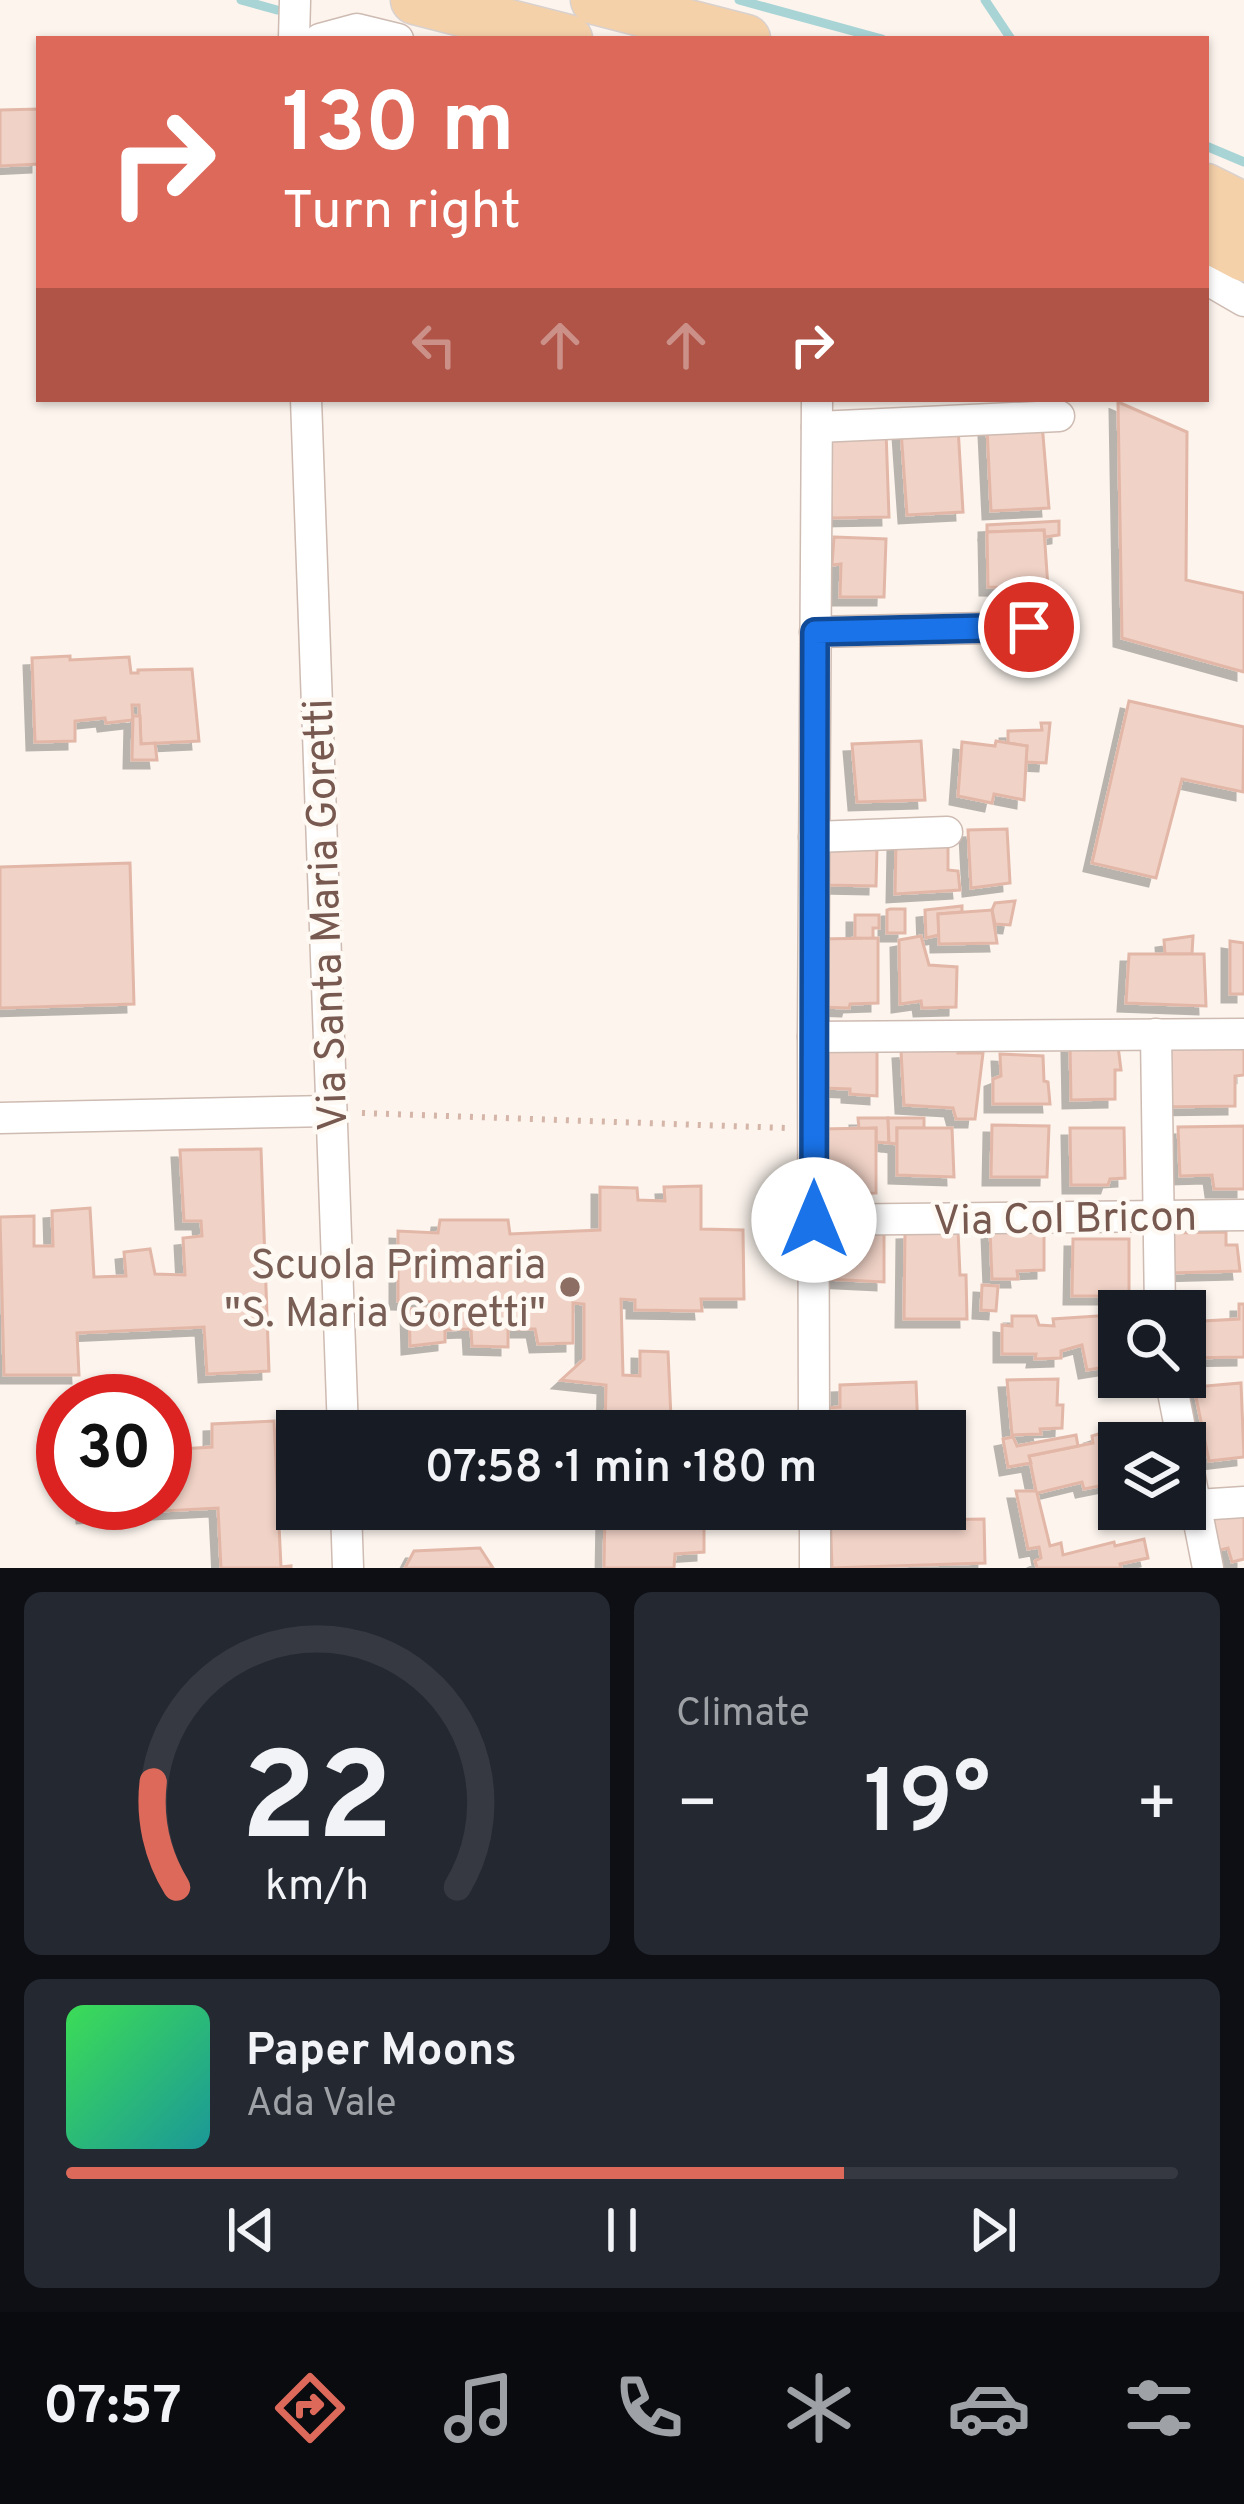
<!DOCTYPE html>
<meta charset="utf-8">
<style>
:root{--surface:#171b24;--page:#242831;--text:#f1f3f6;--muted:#9ea1a6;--line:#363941;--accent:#dd695a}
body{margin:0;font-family:Overpass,sans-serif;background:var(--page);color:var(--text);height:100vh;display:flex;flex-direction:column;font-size:45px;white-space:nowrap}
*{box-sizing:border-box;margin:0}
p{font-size:39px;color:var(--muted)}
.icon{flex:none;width:66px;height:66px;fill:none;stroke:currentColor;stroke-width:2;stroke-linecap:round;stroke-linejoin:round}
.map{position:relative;height:1568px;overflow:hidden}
.details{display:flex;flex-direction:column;gap:24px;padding:24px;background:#0d0f14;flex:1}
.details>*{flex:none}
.banner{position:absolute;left:36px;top:36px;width:1173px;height:366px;border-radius:0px;box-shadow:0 3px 9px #0004;background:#dd695a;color:#fff;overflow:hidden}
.controls{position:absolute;left:1098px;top:1290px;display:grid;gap:24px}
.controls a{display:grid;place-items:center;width:108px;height:108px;border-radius:0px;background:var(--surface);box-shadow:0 3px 9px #0004;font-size:60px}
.speed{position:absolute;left:36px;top:1374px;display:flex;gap:24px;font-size:60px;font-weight:700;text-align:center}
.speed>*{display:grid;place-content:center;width:156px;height:156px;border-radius:50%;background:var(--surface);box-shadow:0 3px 9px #0004;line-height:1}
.speed .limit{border:18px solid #d22;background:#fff;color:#111}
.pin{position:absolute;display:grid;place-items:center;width:102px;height:102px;color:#fff;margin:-51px;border:6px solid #fff;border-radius:50%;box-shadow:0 3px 12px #0007}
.me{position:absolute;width:132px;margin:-66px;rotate:0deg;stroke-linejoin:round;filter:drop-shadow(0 0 9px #0008)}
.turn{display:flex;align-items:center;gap:42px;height:252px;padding:0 48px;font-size:54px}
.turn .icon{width:156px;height:156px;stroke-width:2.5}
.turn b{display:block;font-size:84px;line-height:102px}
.lanes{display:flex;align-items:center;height:114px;padding:0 48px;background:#0003;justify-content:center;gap:60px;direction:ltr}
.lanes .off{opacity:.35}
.big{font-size:90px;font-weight:600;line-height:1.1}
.details .widget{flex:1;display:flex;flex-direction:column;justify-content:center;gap:18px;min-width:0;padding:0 42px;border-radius:18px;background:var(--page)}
.details .dial{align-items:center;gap:0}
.dial svg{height:312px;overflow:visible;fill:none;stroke:var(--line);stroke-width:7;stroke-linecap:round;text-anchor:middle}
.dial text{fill:var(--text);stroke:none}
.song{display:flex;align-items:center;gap:36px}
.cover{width:144px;height:144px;border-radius:18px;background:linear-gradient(135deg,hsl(130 70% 55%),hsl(180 70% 35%))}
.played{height:12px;border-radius:6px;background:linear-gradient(90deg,var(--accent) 70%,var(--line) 70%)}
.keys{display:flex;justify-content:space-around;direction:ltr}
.heat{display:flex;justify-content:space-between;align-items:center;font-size:66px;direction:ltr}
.details .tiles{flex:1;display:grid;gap:24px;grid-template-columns:1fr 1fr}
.widget:last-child{grid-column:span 2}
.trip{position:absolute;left:276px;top:1410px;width:690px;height:120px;border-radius:0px;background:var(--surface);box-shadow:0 3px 9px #0004;font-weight:600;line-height:120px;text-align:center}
.tab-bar{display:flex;height:192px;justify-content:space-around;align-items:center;background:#090b0e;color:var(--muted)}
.tab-bar .icon{width:84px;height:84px}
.tab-bar .current{color:var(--accent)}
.tab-bar b{font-size:54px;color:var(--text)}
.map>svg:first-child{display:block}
</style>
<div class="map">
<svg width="1244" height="1568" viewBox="0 0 1244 1568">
<defs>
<filter id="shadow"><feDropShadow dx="-8" dy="8" stdDeviation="0" flood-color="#0004"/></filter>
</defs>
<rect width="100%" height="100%" fill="#fcf4ed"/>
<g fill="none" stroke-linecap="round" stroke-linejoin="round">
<g stroke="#a8d4d6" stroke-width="9">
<polyline points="241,0 277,10"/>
<polyline points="739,0 882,39"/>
<polyline points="985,0 1011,39"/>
<polyline points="1206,146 1244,162"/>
</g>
</g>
<g fill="#f0d2c6" stroke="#e2b7a7" stroke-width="3" filter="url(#shadow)">
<polygon points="39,109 39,164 0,166 0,110"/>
<polygon points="1118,402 1187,432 1186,580 1244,593 1244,672 1122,638"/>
<polygon points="1042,423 1049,508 991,511 987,428"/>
<polygon points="958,427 963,512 907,515 901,430"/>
<polygon points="886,431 889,517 831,518 827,433"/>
<polygon points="1059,521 1059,535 1045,537 1044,530 987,532 987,525"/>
<polygon points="1044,530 1048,588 988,587 987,532"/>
<polygon points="834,537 886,539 884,597 840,597 841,564 832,565"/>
<polygon points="70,656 70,660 129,657 131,673 138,673 138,670 192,669 199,741 141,744 139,705 132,705 133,720 106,723 105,718 75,721 75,741 35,742 32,658"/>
<polygon points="1129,701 1244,727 1243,792 1182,779 1156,878 1092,863"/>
<polygon points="133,716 140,716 141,744 155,743 157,760 132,760"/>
<polygon points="1041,723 1050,723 1046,763 1026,762 1027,746 1008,743 1008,731 1042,730"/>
<polygon points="921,741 925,800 857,802 852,744"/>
<polygon points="996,741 1027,746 1024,800 994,794 992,803 958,796 962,742 995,746"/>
<polygon points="1007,829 1010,883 971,888 968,830"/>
<polygon points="948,838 948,870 958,871 960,890 895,894 896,841"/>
<polygon points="828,846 877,847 876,886 827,885"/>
<polygon points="130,863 134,1004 0,1008 0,867"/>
<polygon points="1015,901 1010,925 995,924 992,910 995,903"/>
<polygon points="962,906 962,912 938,914 939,935 926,938 925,910"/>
<polygon points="890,909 905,909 905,933 887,933 887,910"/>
<polygon points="992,910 997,943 939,944 938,914"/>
<polygon points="855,915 879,915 879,928 873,928 873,939 855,938"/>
<polygon points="921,936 929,965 957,967 956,1007 922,1008 921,1001 900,1004 899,940"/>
<polygon points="1193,936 1192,954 1165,954 1164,940"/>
<polygon points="878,938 878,1003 850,1004 849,1008 819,1007 820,939"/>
<polygon points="1230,941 1244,943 1244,994 1230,994"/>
<polygon points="1129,954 1204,954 1206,1006 1126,1003"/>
<polygon points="877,1038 877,1096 850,1094 850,1089 821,1088 822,1051"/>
<polygon points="1160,1041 1244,1042 1244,1075 1235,1076 1235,1106 1160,1107"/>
<polygon points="1070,1045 1118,1046 1121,1070 1115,1070 1115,1099 1071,1100"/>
<polygon points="959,1048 958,1053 983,1053 975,1119 956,1119 953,1108 904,1105 901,1051"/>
<polygon points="1000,1054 1043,1056 1044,1081 1048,1082 1050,1104 993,1104 993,1079 1001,1076"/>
<polygon points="858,1118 888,1118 889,1143 876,1142 876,1128 859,1129"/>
<polygon points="888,1118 924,1118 924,1128 897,1128 897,1144 889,1143"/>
<polygon points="992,1125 1049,1126 1047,1177 991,1177"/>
<polygon points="1244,1126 1244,1189 1214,1189 1212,1175 1180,1176 1178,1127"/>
<polygon points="876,1128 876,1193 819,1194 820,1129"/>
<polygon points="897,1128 952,1128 954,1177 897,1175"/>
<polygon points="1070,1128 1124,1128 1125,1178 1110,1179 1108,1185 1071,1185"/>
<polygon points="261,1149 269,1371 207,1374 204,1327 77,1333 79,1375 4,1375 0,1217 34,1216 34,1246 53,1246 52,1211 90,1208 94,1277 126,1276 124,1252 150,1249 155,1274 185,1275 183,1238 202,1236 201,1221 184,1221 180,1150"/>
<polygon points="701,1186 701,1229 743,1230 744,1299 701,1299 702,1311 635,1310 635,1300 621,1299 623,1375 640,1376 640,1351 668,1352 671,1418 705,1417 705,1431 605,1431 606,1385 561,1380 584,1359 584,1304 573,1303 573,1343 538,1344 535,1329 508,1329 508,1347 472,1346 471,1329 445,1330 445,1342 410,1346 409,1309 438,1307 439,1302 398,1301 398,1231 438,1233 440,1220 508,1220 510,1234 600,1230 600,1187 637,1188 638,1200 665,1201 664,1187"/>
<polygon points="884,1230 884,1282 825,1279 826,1231"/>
<polygon points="958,1230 960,1275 966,1275 967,1319 904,1319 905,1232"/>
<polygon points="990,1230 1044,1230 1044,1270 1017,1271 1018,1279 992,1279"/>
<polygon points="1226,1232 1226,1245 1237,1245 1240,1271 1169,1273 1167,1233"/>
<polygon points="1073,1239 1129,1239 1129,1296 1072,1296"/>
<polygon points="982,1285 998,1286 996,1311 981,1310"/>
<polygon points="1239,1304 1244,1304 1244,1357 1185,1358 1185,1322 1239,1319"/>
<polygon points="1112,1315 1116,1334 1119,1333 1119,1365 1087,1370 1082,1345 1061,1351 1061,1358 1035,1359 1036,1354 1002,1354 1002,1325 1012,1326 1012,1316 1036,1316 1039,1325 1054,1326 1053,1319"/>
<polygon points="1058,1379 1057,1405 1063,1405 1062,1428 1040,1429 1041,1434 1012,1435 1007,1380"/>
<polygon points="916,1382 918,1431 827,1431 827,1408 840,1407 840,1385"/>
<polygon points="1241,1383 1244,1457 1209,1461 1194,1387"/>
<polygon points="274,1421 281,1567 291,1566 291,1568 221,1568 218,1508 85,1515 84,1503 165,1503 165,1450 212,1447 212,1424"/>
<polygon points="1120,1427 1122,1436 1151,1432 1153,1443 1119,1443 1119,1482 1084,1489 1082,1482 1037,1493 1050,1546 1061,1543 1063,1555 1114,1542 1115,1546 1144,1539 1148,1558 1120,1564 1121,1568 1037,1568 1035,1561 1041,1558 1039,1547 1028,1549 1016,1491 1036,1491 1029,1456 1093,1443 1092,1436"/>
<polygon points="1076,1435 1078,1446 1029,1456 1031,1463 1008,1467 1003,1439 1013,1437 1017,1446"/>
<polygon points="1244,1506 1244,1559 1232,1562 1228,1548 1212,1552 1208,1514"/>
<polygon points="605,1509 704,1509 704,1552 675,1554 674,1568 604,1568"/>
<polygon points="830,1509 920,1509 921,1520 984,1519 985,1563 832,1568"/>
<polygon points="480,1548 493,1568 405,1568 414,1551"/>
</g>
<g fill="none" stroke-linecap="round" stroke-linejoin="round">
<g stroke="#cebbb2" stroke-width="33">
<g id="street">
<polyline points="294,39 295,0"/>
<polyline points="320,39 357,29 398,39"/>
<polyline points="1206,279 1244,301"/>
<polyline points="306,399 343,1431"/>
<polyline points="817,427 1059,416"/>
<polyline points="815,632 1029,627"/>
<polyline points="814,837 947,832"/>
<polyline points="1156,1034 1160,1311"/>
<polyline points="813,1037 1244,1034"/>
<polyline points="0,1118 330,1111"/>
<polyline points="814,1220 1244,1215"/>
<polyline points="1170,1377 1183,1443"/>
<polyline points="814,1431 813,1037 817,399"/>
<polyline points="1185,1452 1208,1568"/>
<polyline points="1197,1505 1244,1502"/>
<polyline points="346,1509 348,1568"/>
<polyline points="815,1509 815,1568"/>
</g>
</g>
<g stroke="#d9d1ce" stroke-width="51">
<g id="primary">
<polyline points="415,0 568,39"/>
<polyline points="595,0 746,39"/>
<polyline points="1206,188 1244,207"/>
<polyline points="1206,237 1244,257"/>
</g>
</g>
<polyline stroke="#d5b5a8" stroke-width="6" stroke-dasharray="3 9" stroke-linecap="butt" points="362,1113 786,1128"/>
<use href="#street" stroke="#fff" stroke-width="30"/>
<use href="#primary" stroke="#f5d1aa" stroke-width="48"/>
</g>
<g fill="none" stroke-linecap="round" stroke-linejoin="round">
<g stroke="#114b97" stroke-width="30">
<polyline id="route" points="814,1220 815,632 1029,627"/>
</g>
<use href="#route" stroke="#1a73e8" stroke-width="21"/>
</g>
<circle fill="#8d6e63" stroke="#fef9f3" stroke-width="4.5" cx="570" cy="1287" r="12"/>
<g text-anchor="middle" stroke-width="9" stroke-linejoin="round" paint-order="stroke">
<g font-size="42" fill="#775950" stroke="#fef9f3">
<text transform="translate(324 915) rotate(-92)" y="15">Via Santa Maria Goretti</text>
<text transform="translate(1065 1217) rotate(-1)" y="15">Via Col Bricon</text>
</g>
<g font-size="42" fill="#785e54" stroke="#fef9f3" text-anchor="end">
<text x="546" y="1278">Scuola Primaria<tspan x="546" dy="48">"S. Maria Goretti"</tspan></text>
</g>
</g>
</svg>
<div class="controls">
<a><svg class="icon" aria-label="search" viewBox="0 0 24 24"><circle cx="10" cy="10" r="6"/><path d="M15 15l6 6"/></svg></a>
<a><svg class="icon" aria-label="layers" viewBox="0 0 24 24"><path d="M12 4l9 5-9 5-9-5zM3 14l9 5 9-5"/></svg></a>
</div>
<div class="speed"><div class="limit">30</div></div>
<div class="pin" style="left:1029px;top:627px;background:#d93025"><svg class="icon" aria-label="arrive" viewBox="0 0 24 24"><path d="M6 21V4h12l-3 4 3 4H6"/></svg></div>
<svg class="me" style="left:814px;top:1220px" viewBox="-20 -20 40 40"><circle r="19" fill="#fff"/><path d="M0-13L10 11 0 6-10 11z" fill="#1a73e8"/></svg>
<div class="trip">07:58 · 1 min · 180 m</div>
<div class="banner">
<div class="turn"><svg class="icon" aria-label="right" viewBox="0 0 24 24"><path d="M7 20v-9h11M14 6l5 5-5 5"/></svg><div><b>130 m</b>Turn right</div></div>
<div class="lanes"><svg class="icon off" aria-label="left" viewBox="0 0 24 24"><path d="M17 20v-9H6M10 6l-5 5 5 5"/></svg><svg class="icon off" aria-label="ahead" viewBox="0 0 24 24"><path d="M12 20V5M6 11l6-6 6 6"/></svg><svg class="icon off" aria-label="ahead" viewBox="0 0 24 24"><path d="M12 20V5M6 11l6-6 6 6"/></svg><svg class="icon" aria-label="right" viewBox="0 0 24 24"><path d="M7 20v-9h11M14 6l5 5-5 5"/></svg></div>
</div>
</div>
<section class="details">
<div class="tiles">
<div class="widget dial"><svg viewBox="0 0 100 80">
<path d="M14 69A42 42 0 1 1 86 69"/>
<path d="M14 69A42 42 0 0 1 8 42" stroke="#dd695a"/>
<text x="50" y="56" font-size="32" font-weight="700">22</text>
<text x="50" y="72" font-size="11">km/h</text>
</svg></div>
<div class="widget"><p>Climate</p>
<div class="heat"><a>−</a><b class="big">19°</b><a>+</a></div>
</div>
<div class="widget">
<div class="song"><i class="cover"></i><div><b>Paper Moons</b><p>Ada Vale</p></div></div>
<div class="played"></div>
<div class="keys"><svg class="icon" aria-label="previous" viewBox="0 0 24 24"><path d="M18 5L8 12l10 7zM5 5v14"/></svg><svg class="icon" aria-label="pause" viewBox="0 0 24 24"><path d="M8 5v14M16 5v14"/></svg><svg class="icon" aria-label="next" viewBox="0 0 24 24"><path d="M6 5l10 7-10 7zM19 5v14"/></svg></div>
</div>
</div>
</section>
<nav class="tab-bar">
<b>07:57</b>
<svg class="icon current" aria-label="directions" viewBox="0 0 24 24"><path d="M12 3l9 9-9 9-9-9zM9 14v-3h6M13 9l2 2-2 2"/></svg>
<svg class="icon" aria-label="music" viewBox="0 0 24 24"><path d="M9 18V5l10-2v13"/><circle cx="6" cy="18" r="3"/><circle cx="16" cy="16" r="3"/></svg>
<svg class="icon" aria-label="phone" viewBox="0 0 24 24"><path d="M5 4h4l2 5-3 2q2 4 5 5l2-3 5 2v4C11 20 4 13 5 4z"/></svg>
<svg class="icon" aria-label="climate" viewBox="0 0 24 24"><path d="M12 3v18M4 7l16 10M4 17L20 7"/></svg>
<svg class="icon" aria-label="car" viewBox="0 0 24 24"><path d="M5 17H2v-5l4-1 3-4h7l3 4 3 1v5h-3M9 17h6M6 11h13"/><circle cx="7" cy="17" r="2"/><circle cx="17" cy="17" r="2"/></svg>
<svg class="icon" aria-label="filters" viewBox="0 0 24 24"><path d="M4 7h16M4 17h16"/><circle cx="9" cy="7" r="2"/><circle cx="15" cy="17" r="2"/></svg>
</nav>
